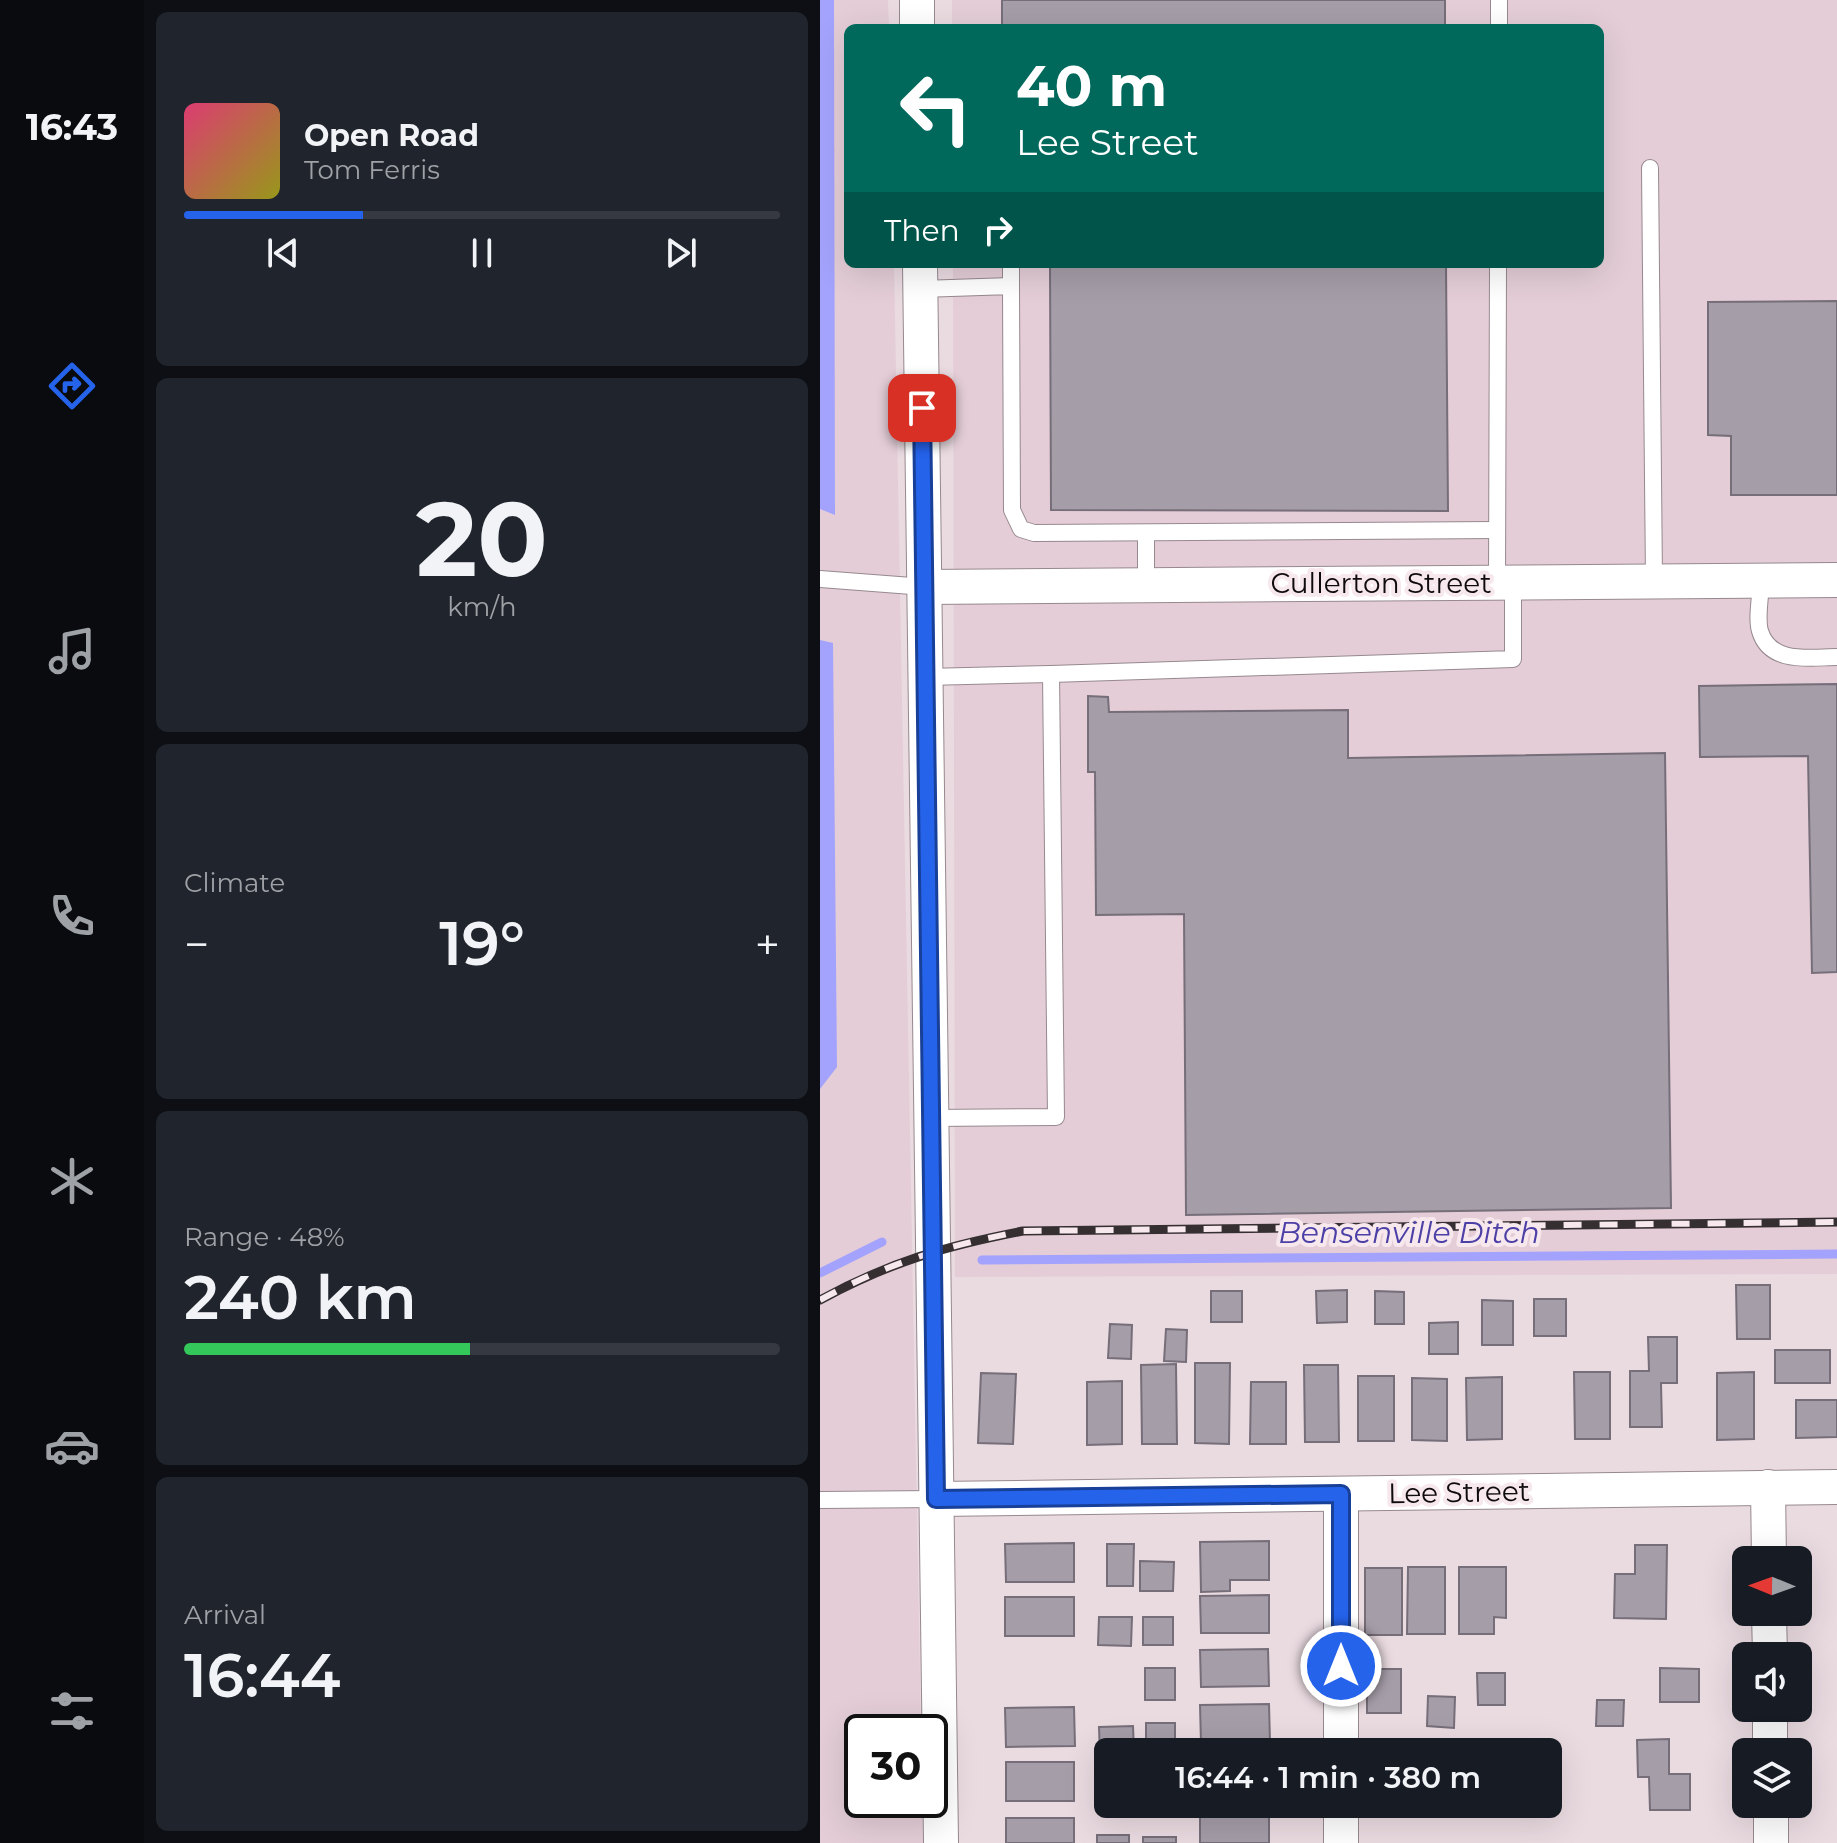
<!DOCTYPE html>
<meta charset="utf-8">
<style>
:root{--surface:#171b24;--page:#20242c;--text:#f1f3f6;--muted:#9ea1a6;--line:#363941;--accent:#2563eb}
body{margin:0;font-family:Montserrat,sans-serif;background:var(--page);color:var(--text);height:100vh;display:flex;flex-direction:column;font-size:30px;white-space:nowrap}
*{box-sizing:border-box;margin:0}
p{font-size:26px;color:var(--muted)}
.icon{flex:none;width:44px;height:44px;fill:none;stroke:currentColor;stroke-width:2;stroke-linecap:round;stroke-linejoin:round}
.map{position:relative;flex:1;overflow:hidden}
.drawer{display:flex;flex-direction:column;gap:12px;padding:12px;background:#0d0f14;width:676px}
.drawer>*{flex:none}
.top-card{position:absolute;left:24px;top:24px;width:760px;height:244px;border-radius:12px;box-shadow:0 8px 32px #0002;background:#00695c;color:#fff;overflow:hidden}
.needle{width:52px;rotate:271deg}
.controls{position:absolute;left:912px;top:1546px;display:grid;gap:16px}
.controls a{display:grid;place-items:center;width:80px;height:80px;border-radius:12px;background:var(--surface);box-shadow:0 8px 32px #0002;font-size:40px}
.speed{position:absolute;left:24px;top:1714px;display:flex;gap:16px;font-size:40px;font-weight:700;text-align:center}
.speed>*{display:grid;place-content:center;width:104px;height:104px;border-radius:50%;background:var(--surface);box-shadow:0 8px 32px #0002;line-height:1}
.speed .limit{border:4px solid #111;border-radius:12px;background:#fff;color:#111}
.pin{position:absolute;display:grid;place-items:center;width:68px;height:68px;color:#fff;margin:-34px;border-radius:16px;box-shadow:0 4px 12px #0006}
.me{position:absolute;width:88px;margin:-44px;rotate:0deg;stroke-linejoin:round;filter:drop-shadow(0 0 6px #0008)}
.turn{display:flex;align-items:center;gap:28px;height:168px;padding:0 40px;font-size:36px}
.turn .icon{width:104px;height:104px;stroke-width:2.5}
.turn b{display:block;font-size:56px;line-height:68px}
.then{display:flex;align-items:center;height:76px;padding:0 40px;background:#0003;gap:16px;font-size:30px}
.big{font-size:60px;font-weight:600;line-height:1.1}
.drawer .card{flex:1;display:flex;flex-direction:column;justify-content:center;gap:12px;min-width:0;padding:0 28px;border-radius:12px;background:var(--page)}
.drawer .dial{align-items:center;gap:0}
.dial b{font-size:104px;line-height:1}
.song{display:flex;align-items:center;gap:24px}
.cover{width:96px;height:96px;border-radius:12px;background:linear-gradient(135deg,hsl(340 70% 55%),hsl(60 70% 35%))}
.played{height:8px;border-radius:4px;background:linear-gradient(90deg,var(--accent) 30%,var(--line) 30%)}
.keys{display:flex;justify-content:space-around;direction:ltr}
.heat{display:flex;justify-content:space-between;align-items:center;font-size:44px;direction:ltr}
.charge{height:12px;border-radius:6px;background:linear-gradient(90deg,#34c759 48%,var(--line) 0)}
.trip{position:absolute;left:274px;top:1738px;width:468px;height:80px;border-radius:12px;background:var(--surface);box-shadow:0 8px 32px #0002;font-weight:600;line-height:80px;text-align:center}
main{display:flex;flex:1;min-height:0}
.tab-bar{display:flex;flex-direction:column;width:144px;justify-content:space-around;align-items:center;background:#090b0e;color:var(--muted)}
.tab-bar .icon{width:56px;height:56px}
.tab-bar .current{color:var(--accent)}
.tab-bar b{font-size:36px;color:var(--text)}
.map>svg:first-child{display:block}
</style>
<main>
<nav class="tab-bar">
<b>16:43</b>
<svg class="icon current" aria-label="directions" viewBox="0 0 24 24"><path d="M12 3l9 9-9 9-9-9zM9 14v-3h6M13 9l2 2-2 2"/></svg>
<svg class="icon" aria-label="music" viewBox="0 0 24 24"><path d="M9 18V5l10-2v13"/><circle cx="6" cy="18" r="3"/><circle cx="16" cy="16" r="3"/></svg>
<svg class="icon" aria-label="phone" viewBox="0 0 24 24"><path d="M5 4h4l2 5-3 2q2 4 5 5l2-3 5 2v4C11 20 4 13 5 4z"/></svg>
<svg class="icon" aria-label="climate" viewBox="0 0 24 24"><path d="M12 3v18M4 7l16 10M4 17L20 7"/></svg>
<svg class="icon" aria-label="car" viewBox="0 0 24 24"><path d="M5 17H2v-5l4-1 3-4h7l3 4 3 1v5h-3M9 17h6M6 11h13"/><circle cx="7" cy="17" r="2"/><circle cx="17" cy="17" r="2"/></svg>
<svg class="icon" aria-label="filters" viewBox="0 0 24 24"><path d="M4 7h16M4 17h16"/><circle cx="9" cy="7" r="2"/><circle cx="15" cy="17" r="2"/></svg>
</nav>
<section class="drawer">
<div class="card">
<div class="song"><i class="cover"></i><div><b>Open Road</b><p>Tom Ferris</p></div></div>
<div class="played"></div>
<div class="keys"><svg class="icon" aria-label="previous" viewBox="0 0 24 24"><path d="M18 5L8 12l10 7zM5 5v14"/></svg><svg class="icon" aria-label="pause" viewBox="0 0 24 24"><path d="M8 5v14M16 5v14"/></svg><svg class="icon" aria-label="next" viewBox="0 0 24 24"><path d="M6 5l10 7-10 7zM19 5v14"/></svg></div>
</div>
<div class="card dial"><b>20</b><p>km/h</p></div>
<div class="card"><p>Climate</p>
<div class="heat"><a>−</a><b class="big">19°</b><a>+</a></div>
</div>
<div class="card"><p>Range · 48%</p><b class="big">240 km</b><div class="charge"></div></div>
<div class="card"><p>Arrival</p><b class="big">16:44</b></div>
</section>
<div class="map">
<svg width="1017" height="1843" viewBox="0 0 1017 1843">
<rect width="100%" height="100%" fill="#eadbe1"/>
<g fill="#e4cdd7">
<polygon points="0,0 68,0 69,28 28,28 28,264 74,264 101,1732 42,1732 42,1800 102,1800 103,1843 0,1843"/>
<polygon points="132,0 1017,0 1017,1274 135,1277 133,264 780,264 780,28 132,28"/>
</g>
<g fill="#a3a3fd">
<polygon points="0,0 14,0 15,515 0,509"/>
<polygon points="0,640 13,643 17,1067 0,1089"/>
</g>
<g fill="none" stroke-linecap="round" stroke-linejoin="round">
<g stroke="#a3a3fd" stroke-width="9">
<polyline points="162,1260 1017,1254"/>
<polyline points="0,1273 62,1242"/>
</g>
</g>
<g fill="#a59da8" stroke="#766e79" stroke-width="2">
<rect x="182" y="0" width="443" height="28"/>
<polygon points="230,264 626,264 628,511 231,510"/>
<polygon points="1017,301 1017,495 911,495 911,436 888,435 888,302"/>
<polygon points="1017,684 1017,972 992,973 988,756 880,757 879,686"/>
<polygon points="268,696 288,697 289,712 528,710 528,758 845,753 851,1208 366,1215 364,914 276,915 275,772 268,772"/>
<polygon points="916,1285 950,1285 950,1339 917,1339"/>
<polygon points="527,1290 527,1322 497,1323 496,1291"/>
<rect x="391" y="1291" width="31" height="31"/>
<polygon points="555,1291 584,1292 584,1324 555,1324"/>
<rect x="714" y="1299" width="32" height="37"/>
<polygon points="662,1300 693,1301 693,1345 662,1345"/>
<polygon points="638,1322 638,1354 609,1354 609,1323"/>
<polygon points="290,1324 312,1325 311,1359 288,1358"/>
<polygon points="346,1329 367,1330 366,1362 344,1361"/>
<polygon points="828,1337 857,1337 857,1383 841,1383 842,1427 810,1427 810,1371 829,1371"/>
<rect x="955" y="1350" width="55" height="33"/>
<polygon points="375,1363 410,1363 409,1444 375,1443"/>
<polygon points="356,1364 357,1444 322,1444 321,1365"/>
<polygon points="484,1365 518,1365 519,1442 485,1442"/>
<polygon points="754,1372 790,1372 790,1439 755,1439"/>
<polygon points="934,1372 934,1439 897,1440 897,1373"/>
<polygon points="161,1373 196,1374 193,1444 158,1443"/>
<rect x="538" y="1376" width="36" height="65"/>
<polygon points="682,1377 682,1439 647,1440 646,1378"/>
<polygon points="592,1378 627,1379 627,1441 592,1440"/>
<polygon points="302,1381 302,1444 267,1445 267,1382"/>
<polygon points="431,1382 466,1382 466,1444 430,1444"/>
<polygon points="976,1400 1017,1400 1017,1437 976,1438"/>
<polygon points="449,1541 449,1580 410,1580 410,1591 381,1592 380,1542"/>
<polygon points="254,1543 254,1582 186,1582 185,1544"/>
<polygon points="287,1544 314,1544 313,1586 287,1586"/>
<polygon points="815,1545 847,1545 846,1619 794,1618 795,1574 815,1574"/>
<polygon points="320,1561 354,1562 353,1591 320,1591"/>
<polygon points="588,1567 625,1567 625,1634 587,1634"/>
<polygon points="639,1567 686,1567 686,1618 674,1617 674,1634 639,1634"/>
<rect x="545" y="1568" width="37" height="67"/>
<polygon points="449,1595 449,1633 381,1633 380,1596"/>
<rect x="185" y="1597" width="69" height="39"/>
<polygon points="279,1617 312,1617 311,1646 278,1645"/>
<rect x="323" y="1617" width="30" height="28"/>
<polygon points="448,1649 449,1686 381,1687 380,1650"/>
<rect x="325" y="1668" width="30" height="32"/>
<polygon points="840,1668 879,1669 879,1702 840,1702"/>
<rect x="547" y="1669" width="34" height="44"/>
<polygon points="657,1673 685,1673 685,1705 658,1705"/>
<polygon points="608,1696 635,1697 634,1728 607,1726"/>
<polygon points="777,1700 804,1700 803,1726 776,1726"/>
<polygon points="449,1704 450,1742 381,1743 380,1705"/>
<polygon points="254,1707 255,1746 186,1747 185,1708"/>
<rect x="326" y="1723" width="29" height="29"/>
<polygon points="313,1726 314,1752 288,1752 288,1756 280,1756 279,1727"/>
<polygon points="849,1739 849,1774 870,1774 870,1810 830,1810 829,1777 818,1777 817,1740"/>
<rect x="186" y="1762" width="68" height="39"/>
<polygon points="278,1781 288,1781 288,1804 311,1804 311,1809 278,1809"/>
<rect x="380" y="1814" width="69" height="29"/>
<rect x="186" y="1818" width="68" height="25"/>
<rect x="277" y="1835" width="32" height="8"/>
<rect x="323" y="1837" width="33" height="6"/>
</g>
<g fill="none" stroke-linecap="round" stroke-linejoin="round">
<g stroke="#96898f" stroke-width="18">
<g id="lane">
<polyline points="679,28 679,0"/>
<polyline points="830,168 834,581"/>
<polyline points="191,286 191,264"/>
<polyline points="101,289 191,286 192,510 201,529 214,533 677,530"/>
<polyline points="0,579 105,587"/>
<path d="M941 580C941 595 936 618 940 631 950 665 991 657 1017 657"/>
<polyline points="677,582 678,264"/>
<polyline points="326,585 326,533"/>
<polyline points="231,674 693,659 693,582"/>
<polyline points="106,677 231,674 236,1117 112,1118"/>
<polyline points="0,1500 116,1499"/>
</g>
</g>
<g stroke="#96898f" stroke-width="36">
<g id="street">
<polyline points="97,0 97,28"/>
<polyline points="100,264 121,1843"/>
<polyline points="105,587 1017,580"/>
<polyline points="948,1487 949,1560"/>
<polyline points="521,1494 521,1752"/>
<polyline points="116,1499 1017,1487"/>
<polyline points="949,1612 950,1656"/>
<polyline points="950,1708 950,1752"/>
<polyline points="521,1804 521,1843"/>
<polyline points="951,1804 951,1843"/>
</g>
</g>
<use href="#lane" stroke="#fff" stroke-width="16"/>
<use href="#street" stroke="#fff" stroke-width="34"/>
<g stroke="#362f32" stroke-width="9">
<path id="rail" d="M0 1300C70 1262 125 1246 203 1231L1017 1222"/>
</g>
<use href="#rail" stroke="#f7e8ee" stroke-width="6" stroke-dasharray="18" stroke-linecap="butt"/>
</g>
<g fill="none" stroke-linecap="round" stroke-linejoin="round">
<g stroke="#184099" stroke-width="20">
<polyline id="route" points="102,408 116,1499 521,1494 521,1666"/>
</g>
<use href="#route" stroke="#2563eb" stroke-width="14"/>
</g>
<g text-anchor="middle" stroke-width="8" stroke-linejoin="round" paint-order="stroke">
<g font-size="28" fill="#0f0a0c" stroke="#f7e8ee">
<text x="561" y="593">Cullerton Street</text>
<text transform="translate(639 1492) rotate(-1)" y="10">Lee Street</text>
</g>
<g font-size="30" font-style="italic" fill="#4c40a6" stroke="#f7e8ee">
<text x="589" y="1243">Bensenville Ditch</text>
</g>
</g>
</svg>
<div class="controls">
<a><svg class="needle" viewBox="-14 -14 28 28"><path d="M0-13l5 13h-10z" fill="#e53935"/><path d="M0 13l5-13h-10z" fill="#9ea1a6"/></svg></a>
<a><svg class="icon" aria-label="sound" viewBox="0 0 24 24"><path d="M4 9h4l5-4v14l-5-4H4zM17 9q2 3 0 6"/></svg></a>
<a><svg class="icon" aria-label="layers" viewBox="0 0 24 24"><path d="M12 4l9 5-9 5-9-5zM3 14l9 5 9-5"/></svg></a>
</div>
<div class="speed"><div class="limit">30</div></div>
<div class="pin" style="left:102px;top:408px;background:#d93025"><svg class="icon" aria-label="arrive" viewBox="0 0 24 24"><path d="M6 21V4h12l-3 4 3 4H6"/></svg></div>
<svg class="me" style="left:521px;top:1666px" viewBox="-20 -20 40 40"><circle r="17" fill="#2563eb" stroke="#fff" stroke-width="3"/><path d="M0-11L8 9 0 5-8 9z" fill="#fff"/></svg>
<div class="trip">16:44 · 1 min · 380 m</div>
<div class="top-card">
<div class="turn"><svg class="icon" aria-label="left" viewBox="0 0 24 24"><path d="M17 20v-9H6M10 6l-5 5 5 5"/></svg><div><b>40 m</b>Lee Street</div></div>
<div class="then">Then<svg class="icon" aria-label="right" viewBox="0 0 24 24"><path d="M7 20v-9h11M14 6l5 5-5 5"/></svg></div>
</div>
</div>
</main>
